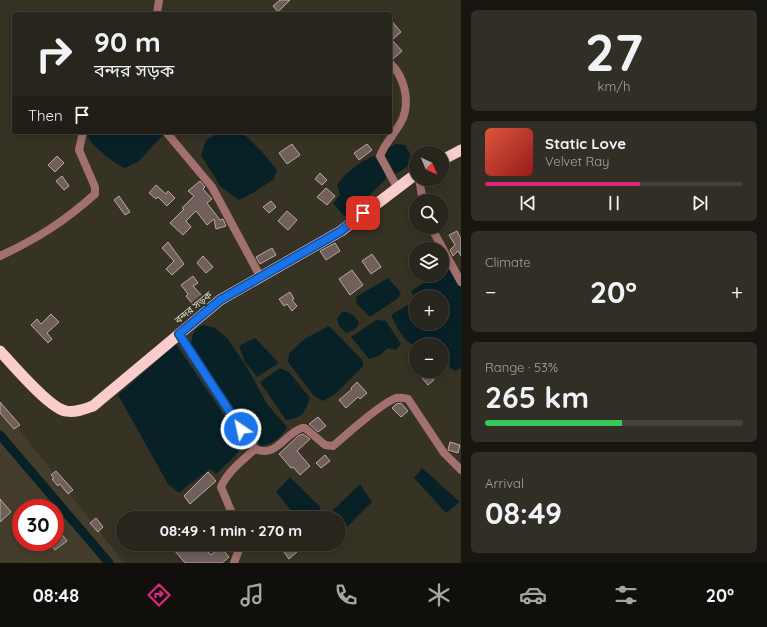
<!DOCTYPE html>
<meta charset="utf-8">
<style>
:root{--surface:#28261c;--page:#302e25;--text:#f1f3f6;--muted:#a5a5a3;--line:#44433b;--accent:#db2777}
body{margin:0;font-family:Quicksand,"Noto Sans Bengali",sans-serif;background:var(--page);color:var(--text);height:100vh;display:flex;flex-direction:column;font-size:15px;white-space:nowrap}
*{box-sizing:border-box;margin:0}
p{font-size:13px;color:var(--muted)}
.icon{flex:none;width:22px;height:22px;fill:none;stroke:currentColor;stroke-width:2;stroke-linecap:round;stroke-linejoin:round}
.map{position:relative;flex:1;overflow:hidden}
.details{display:flex;flex-direction:column;gap:10px;padding:10px;background:#16150f;width:306px}
.details>*{flex:none}
.hud{position:absolute;left:12px;top:12px;width:380px;height:122px;border-radius:4px;box-shadow:0 2px 10px #0003,0 0 0 1px var(--line);background:#28261c;color:var(--text);overflow:hidden}
.needle{width:26px;rotate:136deg}
.buttons{position:absolute;left:409px;top:146px;display:grid;gap:8px}
.buttons a{display:grid;place-items:center;width:40px;height:40px;border-radius:50%;background:var(--surface);box-shadow:0 2px 10px #0003,0 0 0 1px var(--line);font-size:20px}
.speed{position:absolute;left:12px;top:499px;display:flex;gap:8px;font-size:20px;font-weight:700;text-align:center}
.speed>*{display:grid;place-content:center;width:52px;height:52px;border-radius:50%;background:var(--surface);box-shadow:0 2px 10px #0003,0 0 0 1px var(--line);line-height:1}
.speed .limit{border:6px solid #d22;background:#fff;color:#111}
.pin{position:absolute;display:grid;place-items:center;width:34px;height:34px;color:#fff;margin:-17px;border-radius:8px;box-shadow:0 2px 6px #0006}
.me{position:absolute;width:44px;margin:-22px;rotate:326deg;stroke-linejoin:round;filter:drop-shadow(0 0 3px #0008)}
.turn{display:flex;align-items:center;gap:14px;height:84px;padding:0 16px;font-size:18px}
.turn .icon{width:52px;height:52px;stroke-width:2.5}
.turn b{display:block;font-size:28px;line-height:34px}
.then{display:flex;align-items:center;height:38px;padding:0 16px;background:#0003;gap:8px;font-size:15px}
.big{font-size:30px;font-weight:800;line-height:1.1}
.details .card{flex:1;display:flex;flex-direction:column;justify-content:center;gap:6px;min-width:0;padding:0 14px;border-radius:6px;background:var(--page)}
.details .dial{align-items:center;gap:0}
.dial b{font-size:52px;line-height:1}
.song{display:flex;align-items:center;gap:12px}
.cover{width:48px;height:48px;border-radius:6px;background:linear-gradient(135deg,hsl(10 70% 55%),hsl(0 70% 35%))}
.played{height:4px;border-radius:2px;background:linear-gradient(90deg,var(--accent) 60%,var(--line) 60%)}
.keys{display:flex;justify-content:space-around;direction:ltr}
.heat{display:flex;justify-content:space-between;align-items:center;font-size:22px;direction:ltr}
.charge{height:6px;border-radius:3px;background:linear-gradient(90deg,#34c759 53%,var(--line) 0)}
.trip{position:absolute;left:116px;top:511px;width:230px;height:40px;border-radius:20px;background:var(--surface);box-shadow:0 2px 10px #0003,0 0 0 1px var(--line);font-weight:800;line-height:40px;text-align:center}
.tabs{display:flex;height:64px;justify-content:space-around;align-items:center;background:#100f0b;color:var(--muted)}
.tabs .icon{width:28px;height:28px}
.tabs .selected{color:var(--accent)}
.tabs b{font-size:18px;color:var(--text)}
main{display:flex;flex:1;min-height:0}
.map>svg:first-child{display:block}
</style>
<main>
<div class="map">
<svg width="461" height="563" viewBox="0 0 461 563">
<rect width="100%" height="100%" fill="#363325"/>
<path fill="#453d2c" fill-rule="evenodd" d="M0 405 124 563H0ZM21 508H55V542H21Z"/>
<g fill="#072127" fill-rule="evenodd">
<path d="M86 132H163L164 134 139 161 125 168C114 164 88 144 86 132Z"/>
<polygon points="221,132 242,132 263,153 277,170 274,179 253,193 239,200 221,187 201,155 206,140"/>
<polygon points="396,144 405,145 410,154 412,163 401,171 395,174 385,155 388,148"/>
<path d="M374 156 384 168 386 179 353 211 344 216 333 203 340 195 337 185C346 172 359 162 374 156Z"/>
<path d="M448 268 461 287V368L456 371 452 369 442 359V345H416V346C403 342 397 327 391 315L416 300 411 291 437 275H442V272ZM416 297H442V323H416Z"/>
<polygon points="388,278 401,293 397,299 370,317 357,304 356,297"/>
<path d="M344 311 353 315 359 322C357 329 353 331 346 333L339 326 337 319 340 314Z"/>
<polygon points="376,320 386,321 401,344 396,350 388,348 379,356 369,359 351,337"/>
<path d="M204 325 215 328 228 339 248 369 267 404 287 427C280 439 274 443 261 446L247 431 191 346C192 336 193 328 204 325Z"/>
<polygon points="329,326 363,361 363,366 334,395 323,401 314,396 288,362 289,353 306,338"/>
<polygon points="255,338 279,363 257,377 245,362 239,346"/>
<polygon points="176,344 244,445 232,459 216,474 210,469 191,483 179,493 168,484 118,395"/>
<path d="M280 368 289 372 310 398C304 413 303 418 286 420L260 382Z"/>
<polygon points="422,468 460,502 446,513 414,478"/>
<polygon points="290,477 321,508 312,518 297,518 276,492"/>
<polygon points="360,484 372,502 339,535 339,518 325,518"/>
</g>
<g fill="none" stroke-linecap="round" stroke-linejoin="round">
<polyline stroke="#072127" stroke-width="9" points="0,435 109,563"/>
</g>
<g fill="#715f5b" stroke="#bba7a1">
<polygon points="280,0 290,0 278,12 273,6"/>
<polygon points="390,19 401,32 392,40 402,51 393,59 390,58"/>
<polygon points="292,144 300,155 287,164 279,153"/>
<polygon points="367,144 372,150 359,160 354,153"/>
<polygon points="57,156 64,163 55,172 48,165"/>
<polygon points="320,173 327,180 322,185 315,179"/>
<polygon points="62,176 69,186 64,190 56,181"/>
<polygon points="200,181 205,187 203,189 212,199 207,203 220,220 223,219 226,226 216,229 214,219 207,225 196,211 186,221 191,227 183,235 170,223 184,209 182,208 194,196 188,191"/>
<polygon points="156,185 166,194 168,191 175,198 167,206 158,197 156,199 149,193"/>
<polygon points="326,188 335,196 327,205 317,197"/>
<polygon points="119,196 130,212 125,215 114,200"/>
<polygon points="271,201 276,207 269,213 263,207"/>
<polygon points="287,211 297,220 288,230 278,221"/>
<polygon points="457,231 461,239 461,256 458,251 453,256 450,250 455,245 449,235"/>
<polygon points="168,242 184,264 172,275 166,269 174,261 162,248"/>
<polygon points="335,243 340,251 326,260 320,251"/>
<polygon points="272,248 276,255 260,264 256,257"/>
<polygon points="372,254 381,267 371,274 362,261"/>
<polygon points="203,256 213,267 206,273 197,263"/>
<polygon points="352,270 363,285 350,295 339,279"/>
<polygon points="193,276 198,283 193,286 205,299 195,307 186,296 188,294 181,285"/>
<polygon points="290,292 294,299 292,300 297,306 292,311 287,304 284,306 279,299"/>
<polygon points="51,314 59,322 47,333 52,339 48,343 31,325 37,319 41,324"/>
<polygon points="428,373 434,380 428,385 422,378"/>
<polygon points="357,382 367,393 360,399 358,397 346,408 339,400 352,389 351,388"/>
<polygon points="0,402 20,425 14,429 0,413"/>
<polygon points="401,403 408,411 401,417 392,408 396,404"/>
<polygon points="318,417 326,426 318,432 309,424"/>
<polygon points="303,434 310,439 297,451 310,466 300,475 293,467 291,468 279,454 298,436"/>
<polygon points="450,442 460,445 458,453 448,450"/>
<polygon points="325,455 330,461 321,468 316,463"/>
<polygon points="56,471 73,490 68,494 60,484 58,486 52,479 54,478 51,475"/>
<polygon points="208,472 216,481 190,504 184,496"/>
<polygon points="0,499 11,512 0,522"/>
<polygon points="96,518 103,527 98,532 90,523"/>
<polygon points="61,533 67,541 55,550 49,542 55,542 55,538"/>
<polygon points="169,544 201,544 211,555 221,547 229,557 222,563 185,563"/>
<polygon points="293,544 306,544 289,559 284,552"/>
</g>
<g fill="none" stroke-linecap="round" stroke-linejoin="round">
<g stroke="#a2706f" stroke-width="8">
<polyline points="157,14 159,0"/>
<path d="M390 63C404 76 410 100 403 118 397 132 385 142 380 156L397 187"/>
<polyline points="166,132 212,187 261,278"/>
<polyline points="419,179 423,201"/>
<polyline points="431,227 461,282"/>
<path d="M0 256C37 239 65 221 95 194V187L79 150 83 132"/>
<path d="M179 333 255 449C242 461 228 471 221 487L234 518"/>
<path d="M255 449C277 458 284 434 302 428H305L325 445 333 446C346 435 381 403 396 398 400 397 404 398 408 399L444 453 461 470"/>
<polyline points="234,563 241,544"/>
</g>
<g stroke="#facdcc" stroke-width="11">
<polyline points="442,160 461,150"/>
<path d="M0 351C12 364 50 409 66 411 75 413 84 409 93 406L220 300 341 231 416 174"/>
</g>
</g>
<g fill="none" stroke-linecap="round" stroke-linejoin="round">
<g stroke="#114b97" stroke-width="10">
<polyline id="route" points="241,429 179,334 220,300 341,231 363,213"/>
</g>
<use href="#route" stroke="#1a73e8" stroke-width="7"/>
</g>
<g text-anchor="middle" stroke-width="4" stroke-linejoin="round" paint-order="stroke">
<g font-size="10" fill="#dedcd3" stroke="#363325">
<text transform="translate(193 307) rotate(-39)" y="4">বন্দর সড়ক</text>
</g>
</g>
</svg>
<div class="buttons">
<a><svg class="needle" viewBox="-14 -14 28 28"><path d="M0-13l5 13h-10z" fill="#e53935"/><path d="M0 13l5-13h-10z" fill="#a5a5a3"/></svg></a>
<a><svg class="icon" aria-label="search" viewBox="0 0 24 24"><circle cx="10" cy="10" r="6"/><path d="M15 15l6 6"/></svg></a>
<a><svg class="icon" aria-label="layers" viewBox="0 0 24 24"><path d="M12 4l9 5-9 5-9-5zM3 14l9 5 9-5"/></svg></a>
<a>+</a>
<a>−</a>
</div>
<div class="speed"><div class="limit">30</div></div>
<div class="pin" style="left:363px;top:213px;background:#d93025"><svg class="icon" aria-label="arrive" viewBox="0 0 24 24"><path d="M6 21V4h12l-3 4 3 4H6"/></svg></div>
<svg class="me" style="left:241px;top:429px" viewBox="-20 -20 40 40"><circle r="17" fill="#1a73e8" stroke="#fff" stroke-width="3"/><path d="M0-11L8 9 0 5-8 9z" fill="#fff"/></svg>
<div class="trip">08:49 · 1 min · 270 m</div>
<div class="hud">
<div class="turn"><svg class="icon" aria-label="right" viewBox="0 0 24 24"><path d="M7 20v-9h11M14 6l5 5-5 5"/></svg><div><b>90 m</b>বন্দর সড়ক</div></div>
<div class="then">Then<svg class="icon" aria-label="arrive" viewBox="0 0 24 24"><path d="M6 21V4h12l-3 4 3 4H6"/></svg></div>
</div>
</div>
<section class="details">
<div class="card dial"><b>27</b><p>km/h</p></div>
<div class="card">
<div class="song"><i class="cover"></i><div><b>Static Love</b><p>Velvet Ray</p></div></div>
<div class="played"></div>
<div class="keys"><svg class="icon" aria-label="previous" viewBox="0 0 24 24"><path d="M18 5L8 12l10 7zM5 5v14"/></svg><svg class="icon" aria-label="pause" viewBox="0 0 24 24"><path d="M8 5v14M16 5v14"/></svg><svg class="icon" aria-label="next" viewBox="0 0 24 24"><path d="M6 5l10 7-10 7zM19 5v14"/></svg></div>
</div>
<div class="card"><p>Climate</p>
<div class="heat"><a>−</a><b class="big">20°</b><a>+</a></div>
</div>
<div class="card"><p>Range · 53%</p><b class="big">265 km</b><div class="charge"></div></div>
<div class="card"><p>Arrival</p><b class="big">08:49</b></div>
</section>
</main>
<nav class="tabs">
<b>08:48</b>
<svg class="icon selected" aria-label="directions" viewBox="0 0 24 24"><path d="M12 3l9 9-9 9-9-9zM9 14v-3h6M13 9l2 2-2 2"/></svg>
<svg class="icon" aria-label="music" viewBox="0 0 24 24"><path d="M9 18V5l10-2v13"/><circle cx="6" cy="18" r="3"/><circle cx="16" cy="16" r="3"/></svg>
<svg class="icon" aria-label="phone" viewBox="0 0 24 24"><path d="M5 4h4l2 5-3 2q2 4 5 5l2-3 5 2v4C11 20 4 13 5 4z"/></svg>
<svg class="icon" aria-label="climate" viewBox="0 0 24 24"><path d="M12 3v18M4 7l16 10M4 17L20 7"/></svg>
<svg class="icon" aria-label="car" viewBox="0 0 24 24"><path d="M5 17H2v-5l4-1 3-4h7l3 4 3 1v5h-3M9 17h6M6 11h13"/><circle cx="7" cy="17" r="2"/><circle cx="17" cy="17" r="2"/></svg>
<svg class="icon" aria-label="filters" viewBox="0 0 24 24"><path d="M4 7h16M4 17h16"/><circle cx="9" cy="7" r="2"/><circle cx="15" cy="17" r="2"/></svg>
<b>20°</b>
</nav>
